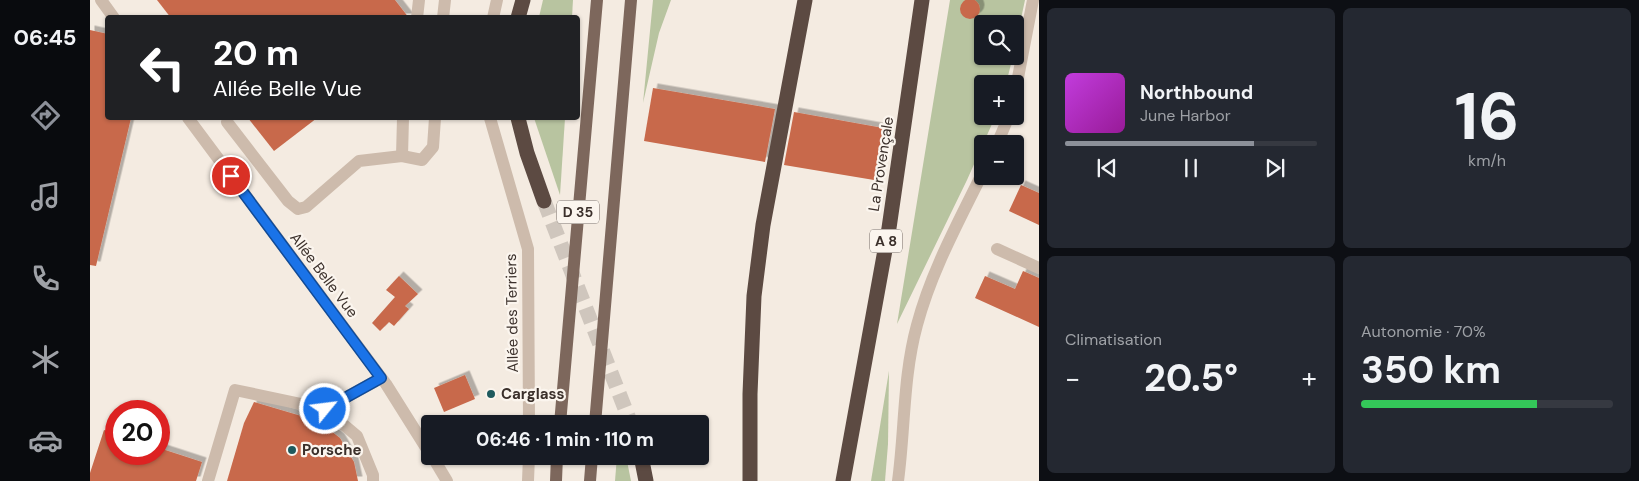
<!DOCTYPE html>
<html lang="fr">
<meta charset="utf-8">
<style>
:root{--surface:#171b24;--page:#242831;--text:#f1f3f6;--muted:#9ea1a6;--line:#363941;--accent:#8c9099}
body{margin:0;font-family:"DM Sans",sans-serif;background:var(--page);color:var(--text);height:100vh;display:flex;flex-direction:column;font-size:19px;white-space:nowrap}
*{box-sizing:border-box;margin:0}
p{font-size:16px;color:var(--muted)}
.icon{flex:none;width:28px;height:28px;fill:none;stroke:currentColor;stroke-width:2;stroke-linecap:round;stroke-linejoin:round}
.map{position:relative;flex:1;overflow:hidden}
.details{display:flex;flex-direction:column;gap:8px;padding:8px;background:#0d0f14;width:600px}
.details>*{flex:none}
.banner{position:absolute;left:15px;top:15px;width:475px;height:105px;border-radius:5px;box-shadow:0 1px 4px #0004;background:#202124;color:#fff;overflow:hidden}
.tools{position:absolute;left:884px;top:15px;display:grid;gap:10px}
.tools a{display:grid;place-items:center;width:50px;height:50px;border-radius:5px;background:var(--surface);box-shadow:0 1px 4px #0004;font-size:25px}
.speed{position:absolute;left:15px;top:400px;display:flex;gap:10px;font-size:25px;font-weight:700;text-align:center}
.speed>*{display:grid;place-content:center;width:65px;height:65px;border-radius:50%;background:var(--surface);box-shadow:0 1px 4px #0004;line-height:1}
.speed .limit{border:8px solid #d22;background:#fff;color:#111}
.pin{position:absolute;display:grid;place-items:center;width:42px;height:42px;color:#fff;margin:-21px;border:2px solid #fff;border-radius:50%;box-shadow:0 1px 5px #0007}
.me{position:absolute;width:55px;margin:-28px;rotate:61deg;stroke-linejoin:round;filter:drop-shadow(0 0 4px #0008)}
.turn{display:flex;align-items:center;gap:18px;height:105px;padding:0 25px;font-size:22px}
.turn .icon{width:65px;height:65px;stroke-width:2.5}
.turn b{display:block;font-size:35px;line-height:42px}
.big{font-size:38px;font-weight:700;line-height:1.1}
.details .card{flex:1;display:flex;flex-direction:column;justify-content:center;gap:8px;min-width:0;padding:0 18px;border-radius:8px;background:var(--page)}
.details .dial{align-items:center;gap:0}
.dial b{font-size:65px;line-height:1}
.song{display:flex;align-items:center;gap:15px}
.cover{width:60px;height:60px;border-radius:8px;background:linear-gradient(135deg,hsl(290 70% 55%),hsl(300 70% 35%))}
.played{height:5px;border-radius:2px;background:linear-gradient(90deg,var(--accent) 75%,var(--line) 75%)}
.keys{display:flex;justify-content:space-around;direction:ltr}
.heat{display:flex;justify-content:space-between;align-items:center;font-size:28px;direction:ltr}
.charge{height:8px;border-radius:4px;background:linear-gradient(90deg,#34c759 70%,var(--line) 0)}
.details .tiles{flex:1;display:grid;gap:8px;grid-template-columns:repeat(2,1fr)}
.trip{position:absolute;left:331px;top:415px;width:288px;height:50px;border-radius:5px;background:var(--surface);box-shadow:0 1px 4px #0004;font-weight:700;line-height:50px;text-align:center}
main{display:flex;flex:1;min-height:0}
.tabs{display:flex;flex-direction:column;width:90px;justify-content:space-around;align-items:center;background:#090b0e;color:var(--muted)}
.tabs .icon{width:35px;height:35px}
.tabs .selected{color:var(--accent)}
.tabs b{font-size:22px;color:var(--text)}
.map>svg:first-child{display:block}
</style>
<main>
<nav class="tabs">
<b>06:45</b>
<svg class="icon selected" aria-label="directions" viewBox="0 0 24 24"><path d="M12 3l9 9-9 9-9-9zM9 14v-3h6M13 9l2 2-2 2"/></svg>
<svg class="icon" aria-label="music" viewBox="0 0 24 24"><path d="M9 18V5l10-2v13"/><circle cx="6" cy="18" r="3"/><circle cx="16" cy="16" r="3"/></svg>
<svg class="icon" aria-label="phone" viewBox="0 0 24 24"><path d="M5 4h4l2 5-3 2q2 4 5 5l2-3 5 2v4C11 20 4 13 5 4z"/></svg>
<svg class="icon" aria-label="climate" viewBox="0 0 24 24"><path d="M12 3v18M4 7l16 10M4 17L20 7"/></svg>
<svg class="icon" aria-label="car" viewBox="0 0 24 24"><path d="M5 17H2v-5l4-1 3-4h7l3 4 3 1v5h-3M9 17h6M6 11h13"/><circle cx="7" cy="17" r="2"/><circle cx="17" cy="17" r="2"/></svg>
</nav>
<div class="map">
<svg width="949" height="481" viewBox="0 0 949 481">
<defs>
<filter id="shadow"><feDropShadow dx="4.5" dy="-4.5" stdDeviation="0" flood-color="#0004"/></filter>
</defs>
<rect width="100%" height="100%" fill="#f4ebe1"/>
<g fill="#b8c4a0">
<polygon points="453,0 483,0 482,17 449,17"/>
<polygon points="563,0 581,0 569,33 553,103"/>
<polygon points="860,0 935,0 925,47 925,24 892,24 892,56 923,56 916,84 892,84 892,116 905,116 902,124 877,180 807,324"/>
<polygon points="444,118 475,118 470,195"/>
<polygon points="799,371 798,444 795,481 781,481"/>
<polygon points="527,456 536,456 541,481 525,481"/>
</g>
<g fill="#c8694b" filter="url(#shadow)">
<circle cx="880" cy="9" r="10"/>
<polygon points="67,0 305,0 319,18 81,18"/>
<polygon points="0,30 18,34 18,118 41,118 6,266 0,265"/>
<polygon points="563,88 685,109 675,162 554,141"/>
<polygon points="704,112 793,128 784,180 694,165"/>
<polygon points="158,118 227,118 184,151"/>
<polygon points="931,185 949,193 949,225 919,211"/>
<polygon points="933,271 949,278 949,327 885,298 895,276 925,289"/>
<polygon points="309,276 328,294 315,306 319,309 304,326 299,322 290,331 282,323 305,297 296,290"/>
<polygon points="375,375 385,399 354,412 344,388"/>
<polygon points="164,402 228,421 250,438 264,462 268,481 137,481 154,423"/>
<polygon points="14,430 26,434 26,454 69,454 69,448 112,462 106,481 0,481 0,473"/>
</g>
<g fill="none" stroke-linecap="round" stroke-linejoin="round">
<polyline stroke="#cfc6bd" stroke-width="15" stroke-dasharray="15 8" stroke-linecap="butt" points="454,201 541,424"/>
<g stroke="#cdbbac" stroke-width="12">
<polyline points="11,0 24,18"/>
<polyline points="327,18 329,0"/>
<polyline points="353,18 355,0"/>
<polyline points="403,18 407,0"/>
<polyline points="925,93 943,0"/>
<polyline points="98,118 296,384 340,454"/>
<polyline points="400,118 438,249 439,424"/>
<polyline points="137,122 198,201 208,209 216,207 269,161 312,156 332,160 343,147 345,118"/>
<polyline points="907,144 919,116"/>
<polyline points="312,156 313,118"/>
<polyline points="907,249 949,268"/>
<polyline points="235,409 267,436 283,475 283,481"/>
<polyline points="342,456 357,481"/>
<polyline points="118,481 145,390 235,409 291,378"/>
<polyline points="438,481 439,456"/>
<path d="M808 481C815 429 813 376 827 325 841 272 868 223 892 174"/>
</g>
<g stroke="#7d675c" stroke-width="12">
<polyline points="470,424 507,0"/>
<polyline points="505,424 541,0"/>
<polyline points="466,481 467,456"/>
<polyline points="500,481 502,456"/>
</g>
<g stroke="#5c4a42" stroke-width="15">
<polyline points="428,18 433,0"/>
<polyline points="428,118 437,153 454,201"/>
<polyline points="551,456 556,481"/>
<polyline points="660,481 660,394 664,296 673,225 715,0"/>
<polyline points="753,481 799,228 832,0"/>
</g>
</g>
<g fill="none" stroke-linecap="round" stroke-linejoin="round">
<g stroke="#114b97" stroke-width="12">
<polyline id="route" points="141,176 291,378 235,409"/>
</g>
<use href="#route" stroke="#1a73e8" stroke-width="9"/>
</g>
<g fill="#1f5a5e" stroke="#fbf5ee" stroke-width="2">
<circle cx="401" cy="394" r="5"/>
<circle cx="202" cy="450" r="5"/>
</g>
<g text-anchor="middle" stroke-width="4.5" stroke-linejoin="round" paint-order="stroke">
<g fill="#fbf5ee" stroke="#756b66" stroke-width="1">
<rect x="467" y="200.5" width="42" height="23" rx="4"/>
<rect x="780" y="229.5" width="32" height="23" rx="4"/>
</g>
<g font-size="14" font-weight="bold" fill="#3b302b">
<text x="488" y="217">D 35</text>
<text x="796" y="246">A 8</text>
</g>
<g font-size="15" fill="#3b302b" stroke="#fbf5ee">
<text transform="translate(791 164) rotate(-81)" y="5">La Provençale</text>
<text transform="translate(234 275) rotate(53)" y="5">Allée Belle Vue</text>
<text transform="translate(422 313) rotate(-91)" y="5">Allée des Terriers</text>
</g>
<g font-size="15" font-weight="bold" fill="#3b302b" stroke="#fbf5ee" text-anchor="start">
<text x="411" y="399">Carglass</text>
<text x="212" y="455">Porsche</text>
</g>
</g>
</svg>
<div class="tools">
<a><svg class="icon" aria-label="search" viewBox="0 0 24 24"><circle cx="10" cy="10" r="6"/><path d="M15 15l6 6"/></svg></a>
<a>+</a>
<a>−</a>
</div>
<div class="speed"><div class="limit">20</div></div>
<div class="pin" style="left:141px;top:176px;background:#d93025"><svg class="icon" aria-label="arrive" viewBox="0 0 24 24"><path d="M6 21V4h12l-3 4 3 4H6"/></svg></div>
<svg class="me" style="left:235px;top:409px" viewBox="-20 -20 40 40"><circle r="17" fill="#1a73e8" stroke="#fff" stroke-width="3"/><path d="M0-11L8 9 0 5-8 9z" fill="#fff"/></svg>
<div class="trip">06:46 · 1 min · 110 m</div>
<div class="banner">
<div class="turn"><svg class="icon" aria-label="left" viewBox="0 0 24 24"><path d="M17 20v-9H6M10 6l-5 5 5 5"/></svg><div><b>20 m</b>Allée Belle Vue</div></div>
</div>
</div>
<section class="details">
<div class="tiles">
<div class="card">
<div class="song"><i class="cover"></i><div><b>Northbound</b><p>June Harbor</p></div></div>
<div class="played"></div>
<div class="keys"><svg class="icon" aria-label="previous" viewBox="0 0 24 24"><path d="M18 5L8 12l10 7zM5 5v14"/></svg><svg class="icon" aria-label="pause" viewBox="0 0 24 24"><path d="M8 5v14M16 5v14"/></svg><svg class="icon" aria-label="next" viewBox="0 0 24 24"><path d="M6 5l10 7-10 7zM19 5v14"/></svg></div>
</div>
<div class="card dial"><b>16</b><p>km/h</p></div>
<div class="card"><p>Climatisation</p>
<div class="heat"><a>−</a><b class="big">20.5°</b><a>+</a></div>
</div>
<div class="card"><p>Autonomie · 70%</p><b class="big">350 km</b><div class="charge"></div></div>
</div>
</section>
</main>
